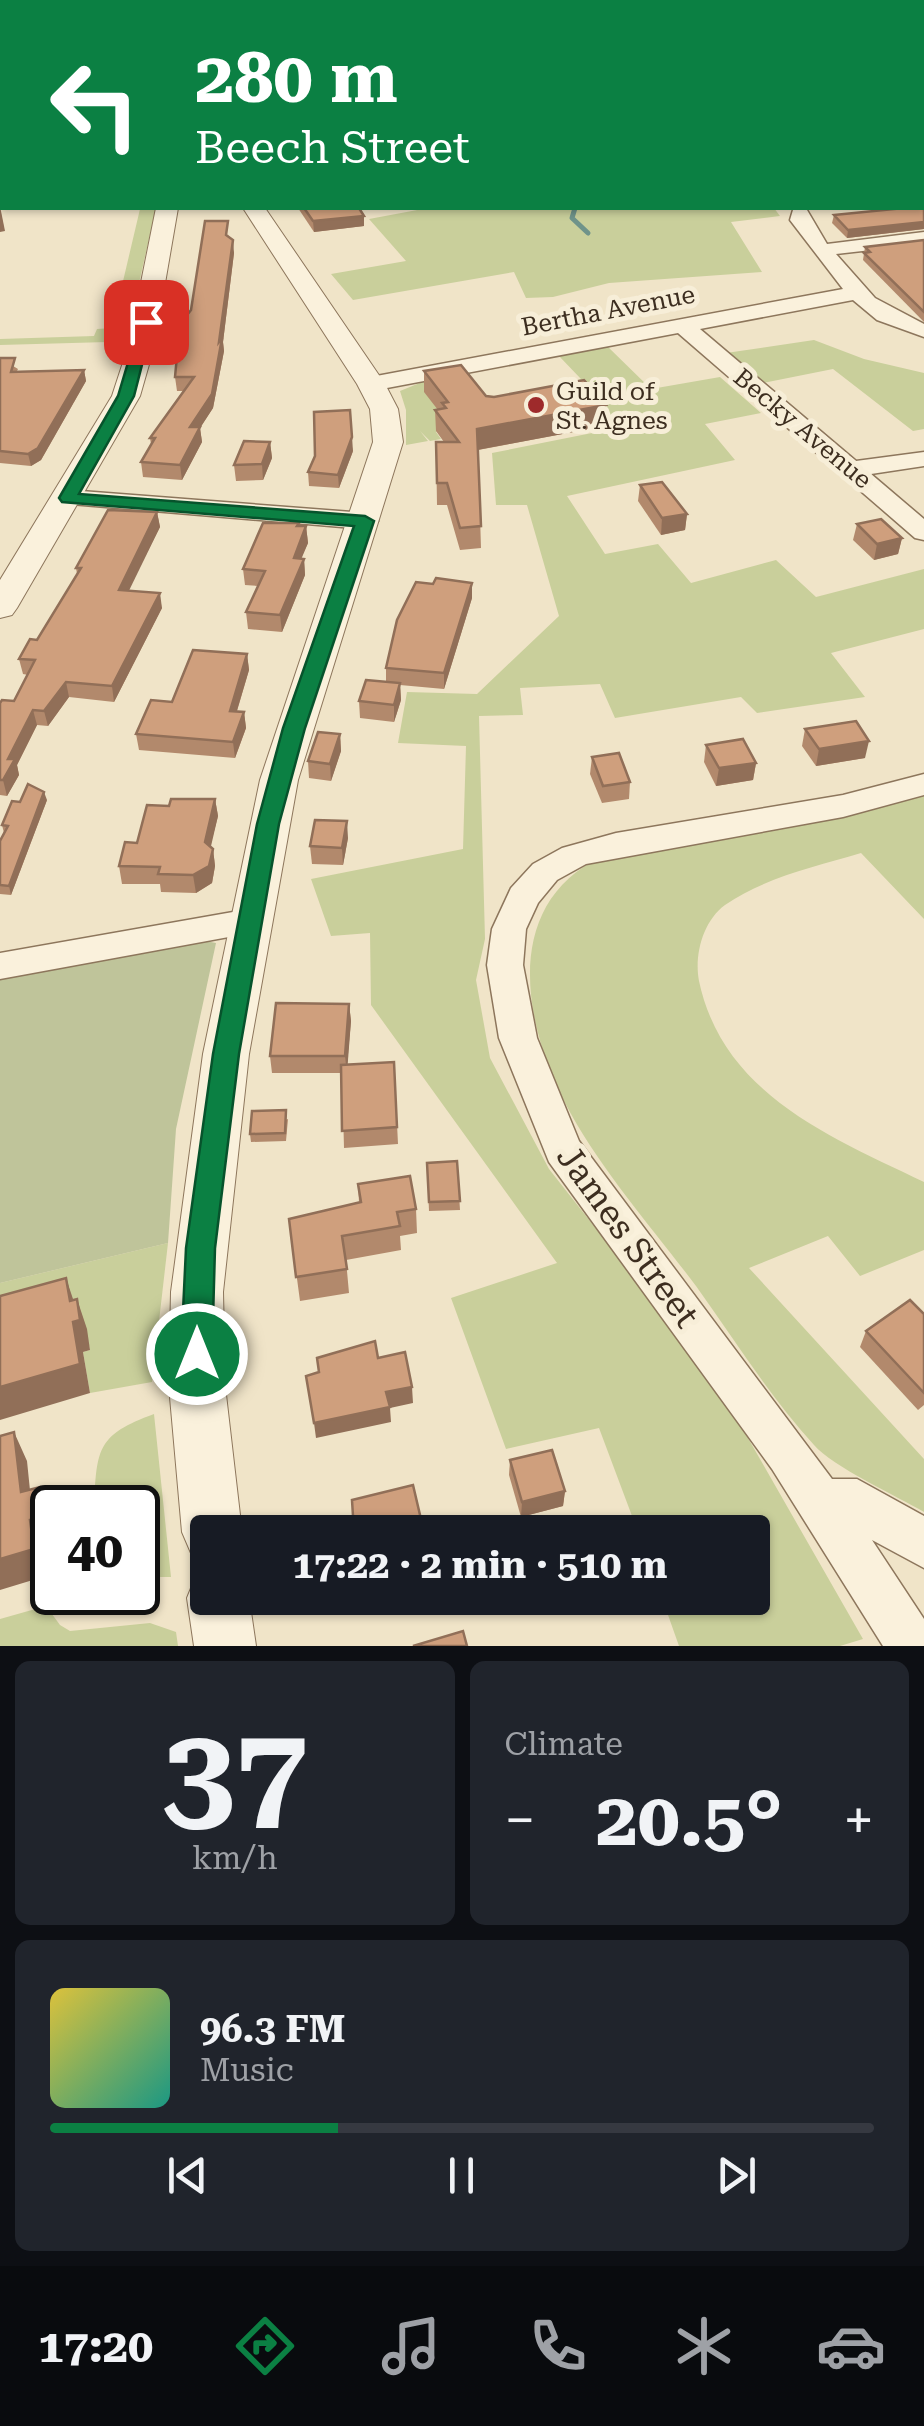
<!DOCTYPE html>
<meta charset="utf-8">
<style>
:root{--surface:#171b24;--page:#20242c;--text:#f1f3f6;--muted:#9ea1a6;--line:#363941;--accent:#0b8043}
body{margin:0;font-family:"Roboto Serif",serif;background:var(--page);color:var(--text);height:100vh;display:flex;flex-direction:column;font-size:38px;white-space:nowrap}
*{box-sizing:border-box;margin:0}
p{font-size:32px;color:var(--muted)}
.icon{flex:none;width:55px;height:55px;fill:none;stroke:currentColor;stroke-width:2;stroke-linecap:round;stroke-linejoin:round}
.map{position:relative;height:1646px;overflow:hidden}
.side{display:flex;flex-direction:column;gap:15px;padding:15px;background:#0d0f14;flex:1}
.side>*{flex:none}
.top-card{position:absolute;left:0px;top:0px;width:925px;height:210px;box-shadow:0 2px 8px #0004;background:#0b8043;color:#fff;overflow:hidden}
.speed{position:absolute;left:30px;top:1485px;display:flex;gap:20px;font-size:50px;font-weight:700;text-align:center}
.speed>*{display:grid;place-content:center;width:130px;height:130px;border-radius:50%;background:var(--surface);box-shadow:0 2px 8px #0004;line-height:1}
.speed .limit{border:5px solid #111;border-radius:15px;background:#fff;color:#111}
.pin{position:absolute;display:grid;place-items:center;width:85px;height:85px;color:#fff;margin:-42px;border-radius:20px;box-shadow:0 5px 15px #0006}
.me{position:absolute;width:110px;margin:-55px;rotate:0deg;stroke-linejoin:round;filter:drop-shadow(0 0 8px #0008)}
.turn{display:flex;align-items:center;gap:35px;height:210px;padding:0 30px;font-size:45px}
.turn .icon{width:130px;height:130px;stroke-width:2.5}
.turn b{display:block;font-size:70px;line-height:85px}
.big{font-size:75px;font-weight:700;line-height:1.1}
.side .widget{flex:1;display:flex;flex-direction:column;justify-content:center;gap:15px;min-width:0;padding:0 35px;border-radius:15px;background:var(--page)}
.side .dial{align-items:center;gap:0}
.dial b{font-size:130px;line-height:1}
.song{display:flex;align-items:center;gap:30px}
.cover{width:120px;height:120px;border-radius:15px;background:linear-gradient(135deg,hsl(50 70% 55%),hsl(170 70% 35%))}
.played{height:10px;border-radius:5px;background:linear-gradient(90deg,var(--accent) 35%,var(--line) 35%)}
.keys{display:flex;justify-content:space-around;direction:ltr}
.heat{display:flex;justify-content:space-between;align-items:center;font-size:55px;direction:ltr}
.side .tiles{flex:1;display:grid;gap:15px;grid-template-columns:1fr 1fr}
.widget:last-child{grid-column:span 2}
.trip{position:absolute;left:190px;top:1515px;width:580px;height:100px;border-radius:10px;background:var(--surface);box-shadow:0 2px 8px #0004;font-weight:700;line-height:100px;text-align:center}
.tab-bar{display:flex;height:160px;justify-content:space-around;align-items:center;background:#090b0e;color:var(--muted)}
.tab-bar .icon{width:70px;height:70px}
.tab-bar .active{color:var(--accent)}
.tab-bar b{font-size:45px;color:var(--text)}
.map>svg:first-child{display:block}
</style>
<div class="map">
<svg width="924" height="1646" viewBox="0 0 924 1646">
<rect width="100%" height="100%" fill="#f0e4c8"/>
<g fill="#c9cf9b">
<polygon points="99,0 532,0 521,2"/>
<polygon points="577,0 924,0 924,199 922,2 567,2"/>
<polygon points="156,208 127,336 108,342 0,345 0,339 94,336 97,329 112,328 140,209"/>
<polygon points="428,208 774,208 780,216 731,222 762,272 609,283 553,297 526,298 514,272 353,300 331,274 406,261 369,219"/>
<polygon points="814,340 864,359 924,373 924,429 913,431 833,369 763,383 726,353"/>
<polygon points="606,345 651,389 720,377 761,413 705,424 735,460 567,496 605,554 658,544 691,583 776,560 816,597 924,569 924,629 831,653 865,697 757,713 741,697 615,718 600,684 520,688 523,715 479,716 485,939 476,980 490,1058 549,1169 713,1377 863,1639 840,1646 679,1646 662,1598 752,1598 752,1532 638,1532 599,1428 506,1449 451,1298 557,1263 371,1005 370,933 331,936 311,879 463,849 466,746 398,743 407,692 477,694 559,616 527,505 496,505 492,453 607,430 558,385 581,379 559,356"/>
<polygon points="432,378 448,423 436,432 441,439 430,441 420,431 428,441 406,445 406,410 400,391"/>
<path d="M924 794V919L861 853C814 867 766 877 725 905 703 921 694 955 699 981 723 1094 830 1137 924 1182V1250L860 1276 828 1236 749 1268 924 1459V1512C897 1496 833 1467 814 1445 770 1397 734 1339 696 1286 654 1230 605 1175 571 1114 524 1030 498 905 603 856Z"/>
<polygon points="168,1243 152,1382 90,1393 83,1352 90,1350 86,1330 0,1330 0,1283"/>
<path d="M154 1414 171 1577H138V1508L94 1506C97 1448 97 1435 154 1414Z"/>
<polygon points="46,1606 60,1625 70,1631 150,1623 176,1632 178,1646 0,1646 0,1619"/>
</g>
<polygon fill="#bfc49a" points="206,941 216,943 176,1129 168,1243 0,1283 0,974"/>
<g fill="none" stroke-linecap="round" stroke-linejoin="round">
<polyline stroke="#6f938a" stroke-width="4" points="286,0 294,2"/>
<polyline stroke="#6f938a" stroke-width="5" points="575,208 572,218 588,233"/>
<g stroke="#8d765c" stroke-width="3">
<g id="minor">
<polygon points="800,208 807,210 827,244 924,232 924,244 836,254 875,298 924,324 924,337 877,320 853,300 700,329 856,461 924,452 924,466 871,474 924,519 924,540 915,538 678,333 371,391 360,384 371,377 843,289 790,220 793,210"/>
<polygon points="68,490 365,513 378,521 365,529 59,503 55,498"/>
<polygon points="924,774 924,795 843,817 586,864 557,880 538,903 526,929 523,965 537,1038 579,1141 832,1479 857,1479 924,1516 924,1568 872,1540 924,1619 924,1646 883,1646 772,1469 549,1162 499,1038 487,965 492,929 511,888 533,864 562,848 616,833 843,795"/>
<polygon points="250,909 262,913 267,922 262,931 0,979 0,953"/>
</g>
</g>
<g stroke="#8d765c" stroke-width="2">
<g id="tertiary">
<polygon points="74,0 92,0 93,2 76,2"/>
<polygon points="156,208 178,208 154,347 140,396 17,608 12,615 0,618 0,580 112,396 128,347"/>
<polygon points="243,208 265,208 385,384 398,409 403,442 298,780 249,1054 223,1292 225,1386 242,1532 208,1532 208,1560 191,1553 182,1532 169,1386 171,1292 203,1054 260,780 373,442 370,409 357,384"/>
<polygon points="208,1572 208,1598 249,1598 256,1646 194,1646 187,1598 196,1576"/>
</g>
</g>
<use href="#minor" fill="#faf1dc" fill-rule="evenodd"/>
<use href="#tertiary" fill="#faf1dc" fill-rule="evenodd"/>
</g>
<g fill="#b2896c">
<polygon points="924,206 924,229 847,238 832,223 834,215"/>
<polygon points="298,208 359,208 364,226 314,232"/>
<polygon points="229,234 228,237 234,253 223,342 224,351 213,408 200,428 202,442 182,480 143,477 141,462 151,444 150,438 183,391 177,391 175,377 191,310"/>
<polygon points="924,240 924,322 863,260 865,247"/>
<polygon points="0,358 18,369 17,371 84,370 86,381 41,460 31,466 0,463"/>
<polygon points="424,371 486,396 605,426 478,450 481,548 460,550 447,505 437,505 436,442 444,442 436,431 435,410 438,410 424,392"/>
<polygon points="270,442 272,458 263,480 236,481 234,465"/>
<polygon points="353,451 339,488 309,486 308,472"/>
<polygon points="640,485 687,514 685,530 661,535 638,501"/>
<polygon points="157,512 160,527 128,590 162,608 114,702 69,697 48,726 37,725 17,765 19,775 7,796 0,795 0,703 14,701 28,675 23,674 19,659 37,640 77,574 76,568"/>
<polygon points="857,524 902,538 898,554 874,560 853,540"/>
<polygon points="299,526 306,526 308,543 301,558 304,559 305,575 282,632 248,629 246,612 258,586 245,585 243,569"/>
<polygon points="472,583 472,598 444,689 400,685 401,700 394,722 360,718 359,701 386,681 386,668 433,584"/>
<polygon points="247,654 249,670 237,711 244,712 246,728 235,758 139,750 136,734 172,702"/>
<polygon points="805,729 865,758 816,766 802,746"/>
<polygon points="340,734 341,751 331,781 309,778 308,761"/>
<polygon points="706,745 756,763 753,780 716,786 704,762"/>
<polygon points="592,757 630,782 629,799 602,803 590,774"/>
<polygon points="215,799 218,816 210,847 213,849 215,866 212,883 196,893 161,892 160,884 122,884 119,866 137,843 169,806"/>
<polygon points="47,800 11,895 0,894 0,841 4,833 2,825"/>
<polygon points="348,838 343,865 312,864 310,846"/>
<polygon points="349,1004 351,1021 347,1065 394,1062 398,1144 344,1148 342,1073 272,1073 270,1056"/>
<polygon points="288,1119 286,1141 251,1142 250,1134"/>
<polygon points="457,1161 460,1210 429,1211 427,1163"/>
<polygon points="358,1184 416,1209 417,1233 400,1236 401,1250 346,1260 349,1293 300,1301 289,1219 359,1202"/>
<polygon points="924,1314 924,1405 918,1410 860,1347 866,1331"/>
<polygon points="510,1460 565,1491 563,1506 521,1517 509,1475"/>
</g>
<g fill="#916f58">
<rect x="0" y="174" width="2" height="28"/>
<polygon points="0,206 5,231 0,232"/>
<polygon points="364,216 364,226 314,232 313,221"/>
<polygon points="924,222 924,229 847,238 848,230"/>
<polygon points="233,240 234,253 223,342 224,351 213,408 200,428 202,442 182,480 180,465 190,427 219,342"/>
<polygon points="84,370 86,381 41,460 31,466 28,454"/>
<polygon points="606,405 605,426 477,450 477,429"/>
<polygon points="352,437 353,451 339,488 338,475"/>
<polygon points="270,442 272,458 263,480 262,464"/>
<polygon points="157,512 160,527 122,605 119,590"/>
<polygon points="687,514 685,530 661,535 662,518"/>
<polygon points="306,526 308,543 295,574 294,558"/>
<polygon points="902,538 898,554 874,560 877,544"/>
<polygon points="304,559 305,575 282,632 280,615"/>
<polygon points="472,583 472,598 444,689 444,673"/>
<polygon points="160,593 162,608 114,702 112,686"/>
<polygon points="247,654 249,670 232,727 230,711"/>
<polygon points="66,682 69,697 48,726 44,711"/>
<polygon points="400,683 401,700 394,722 394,705"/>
<polygon points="33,710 37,725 17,765 19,775 7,796 3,780 8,759"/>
<polygon points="244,712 246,728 235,758 233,742"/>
<polygon points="340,734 341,751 331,781 330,764"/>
<polygon points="869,741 865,758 816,766 819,749"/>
<polygon points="756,763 753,780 716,786 719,768"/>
<polygon points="44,792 47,800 11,895 9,886"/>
<polygon points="215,799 218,816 208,859 205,842"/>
<polygon points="347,821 348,838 343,865 342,848"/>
<polygon points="213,849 215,866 212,883 196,893 193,875"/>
<polygon points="349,1004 351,1021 347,1073 345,1056"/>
<polygon points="66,1278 76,1308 77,1299 87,1329 90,1350 83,1352 90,1393 0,1420 0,1387 70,1301"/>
<polygon points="412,1387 413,1403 390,1408 391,1422 316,1438 314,1423 386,1392"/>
<polygon points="14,1432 27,1461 33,1520 40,1487 52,1515 52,1545 43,1548 46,1576 0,1590 0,1559 21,1492"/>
<polygon points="565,1491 563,1506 521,1517 522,1502"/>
<polygon points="372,1598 382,1598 373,1613 371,1599"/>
</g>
<g fill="#cf9f7d" stroke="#916f58" stroke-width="2.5">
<polygon points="0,0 7,0 8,2 2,2 2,174 0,174"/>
<polygon points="924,206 924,222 848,230 834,215"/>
<polygon points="304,208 359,208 364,216 313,221"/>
<polygon points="205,221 228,221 226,235 233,240 219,342 222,338 212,394 190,427 200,427 180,465 141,462 155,438 150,438 194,377 175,377 180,324 191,310"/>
<polygon points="924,240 924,312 864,253 870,252 865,247"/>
<polygon points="0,358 15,358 11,372 84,370 38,448 28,454 0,451"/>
<polygon points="461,365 486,396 494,397 584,380 606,405 477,429 481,526 460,528 447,483 437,483 436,442 459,442 435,410 446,408 442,403 448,402 424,371"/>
<polygon points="350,410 352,437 338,475 308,472 315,456 314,412"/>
<polygon points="244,441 270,442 262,464 234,465"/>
<polygon points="662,482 687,514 662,518 640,485"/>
<polygon points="108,510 157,512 119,590 160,593 112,686 66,682 44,711 33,710 8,759 15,759 3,780 0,780 0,703 2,700 14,701 35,660 19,659 30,639 37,640 81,568 76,568"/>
<polygon points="881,519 902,538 877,544 857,524"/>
<polygon points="263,523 299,523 297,526 306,526 294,558 304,559 280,615 246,612 265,571 243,569"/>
<polygon points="436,578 472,583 444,673 386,668 397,620 416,582 433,584"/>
<polygon points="193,650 247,654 230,711 244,712 233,742 136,734 151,700 172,702"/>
<polygon points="366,680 400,683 394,705 359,701"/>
<polygon points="856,721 869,741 819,749 805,729"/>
<polygon points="318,732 340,734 330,764 308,761"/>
<polygon points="743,739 756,763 719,768 706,745"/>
<polygon points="619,753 630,782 603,786 592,757"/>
<polygon points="28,784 44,792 9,886 0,885 0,841 8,826 2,825 12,801 20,802"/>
<polygon points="171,799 215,799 205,842 213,849 209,866 193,875 158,874 160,867 119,866 125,842 137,843 147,805 169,806"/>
<polygon points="315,820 347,821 342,848 310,846"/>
<polygon points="276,1003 349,1004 345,1056 270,1056"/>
<polygon points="394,1062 397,1127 342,1131 341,1065"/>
<polygon points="286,1110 285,1133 250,1134 252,1111"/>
<polygon points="457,1161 460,1201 429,1202 427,1163"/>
<polygon points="410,1176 416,1209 397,1212 400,1226 342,1236 347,1269 296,1277 289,1219 361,1202 358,1184"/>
<polygon points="66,1278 70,1301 77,1299 80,1320 73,1322 80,1364 0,1387 0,1296"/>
<polygon points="910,1300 924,1314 924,1393 866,1331"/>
<polygon points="375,1341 378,1358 405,1352 412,1387 386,1392 390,1407 314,1423 306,1376 319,1372 317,1358"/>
<polygon points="14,1432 21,1492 40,1487 44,1516 30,1520 34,1549 0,1559 0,1436"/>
<polygon points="552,1450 565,1491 522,1502 510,1460"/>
<polygon points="413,1485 424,1532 354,1532 352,1500"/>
<polygon points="463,1631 467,1646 413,1646"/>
</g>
<polygon fill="#0b8043" stroke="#07532c" stroke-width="2.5" points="141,319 153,322 134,396 79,494 365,516 374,521 305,728 279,824 239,1054 215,1248 212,1354 208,1364 197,1368 186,1364 181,1354 186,1248 213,1054 257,824 283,728 354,526 62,502 59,498 118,396"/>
<circle fill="#9e2a2b" stroke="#f7eed8" stroke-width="4" cx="536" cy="405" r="10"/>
<g text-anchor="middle" stroke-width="10" stroke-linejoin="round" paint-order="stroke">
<g font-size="25" fill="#3d2e20" stroke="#f7eed8">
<text transform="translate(608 310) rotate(-11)" y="9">Bertha Avenue</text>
<text transform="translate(803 428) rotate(40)" y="9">Becky Avenue</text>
</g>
<g font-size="25" fill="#3d2e20" stroke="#f7eed8" text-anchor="start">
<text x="556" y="400">Guild of<tspan x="556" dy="29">St. Agnes</tspan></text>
</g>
<g font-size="35" fill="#3d2e20" stroke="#f7eed8">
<text transform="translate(628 1236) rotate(54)" y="12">James Street</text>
</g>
</g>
</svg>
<div class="speed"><div class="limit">40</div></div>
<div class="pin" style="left:146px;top:322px;background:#d93025"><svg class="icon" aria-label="arrive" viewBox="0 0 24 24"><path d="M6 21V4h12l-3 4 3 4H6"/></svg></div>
<svg class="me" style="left:197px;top:1354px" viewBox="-20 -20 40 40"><circle r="17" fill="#0b8043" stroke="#fff" stroke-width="3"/><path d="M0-11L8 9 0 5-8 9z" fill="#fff"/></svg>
<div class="trip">17:22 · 2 min · 510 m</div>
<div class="top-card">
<div class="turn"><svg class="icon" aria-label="left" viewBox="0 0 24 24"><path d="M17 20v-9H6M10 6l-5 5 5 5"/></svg><div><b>280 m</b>Beech Street</div></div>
</div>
</div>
<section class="side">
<div class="tiles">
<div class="widget dial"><b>37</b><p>km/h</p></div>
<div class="widget"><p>Climate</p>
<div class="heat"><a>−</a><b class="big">20.5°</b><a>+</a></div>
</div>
<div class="widget">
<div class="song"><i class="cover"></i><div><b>96.3 FM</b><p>Music</p></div></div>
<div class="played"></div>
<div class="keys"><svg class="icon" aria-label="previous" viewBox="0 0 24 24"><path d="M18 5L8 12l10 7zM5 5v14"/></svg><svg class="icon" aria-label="pause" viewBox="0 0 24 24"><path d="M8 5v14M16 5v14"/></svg><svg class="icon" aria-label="next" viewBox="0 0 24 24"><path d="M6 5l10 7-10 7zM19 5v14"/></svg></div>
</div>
</div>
</section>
<nav class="tab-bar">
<b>17:20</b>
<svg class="icon active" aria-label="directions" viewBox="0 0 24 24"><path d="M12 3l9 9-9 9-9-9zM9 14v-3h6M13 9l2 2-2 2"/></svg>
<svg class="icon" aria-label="music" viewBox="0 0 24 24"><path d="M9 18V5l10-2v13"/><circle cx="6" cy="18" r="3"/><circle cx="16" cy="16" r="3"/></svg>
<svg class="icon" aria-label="phone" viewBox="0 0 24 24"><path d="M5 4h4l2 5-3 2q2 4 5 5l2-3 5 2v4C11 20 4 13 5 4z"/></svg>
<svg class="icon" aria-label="climate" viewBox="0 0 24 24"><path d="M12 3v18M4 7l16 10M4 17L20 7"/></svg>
<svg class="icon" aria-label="car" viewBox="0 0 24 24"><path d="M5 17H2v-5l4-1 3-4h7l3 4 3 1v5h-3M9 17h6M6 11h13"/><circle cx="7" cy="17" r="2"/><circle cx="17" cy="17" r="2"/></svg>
</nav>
